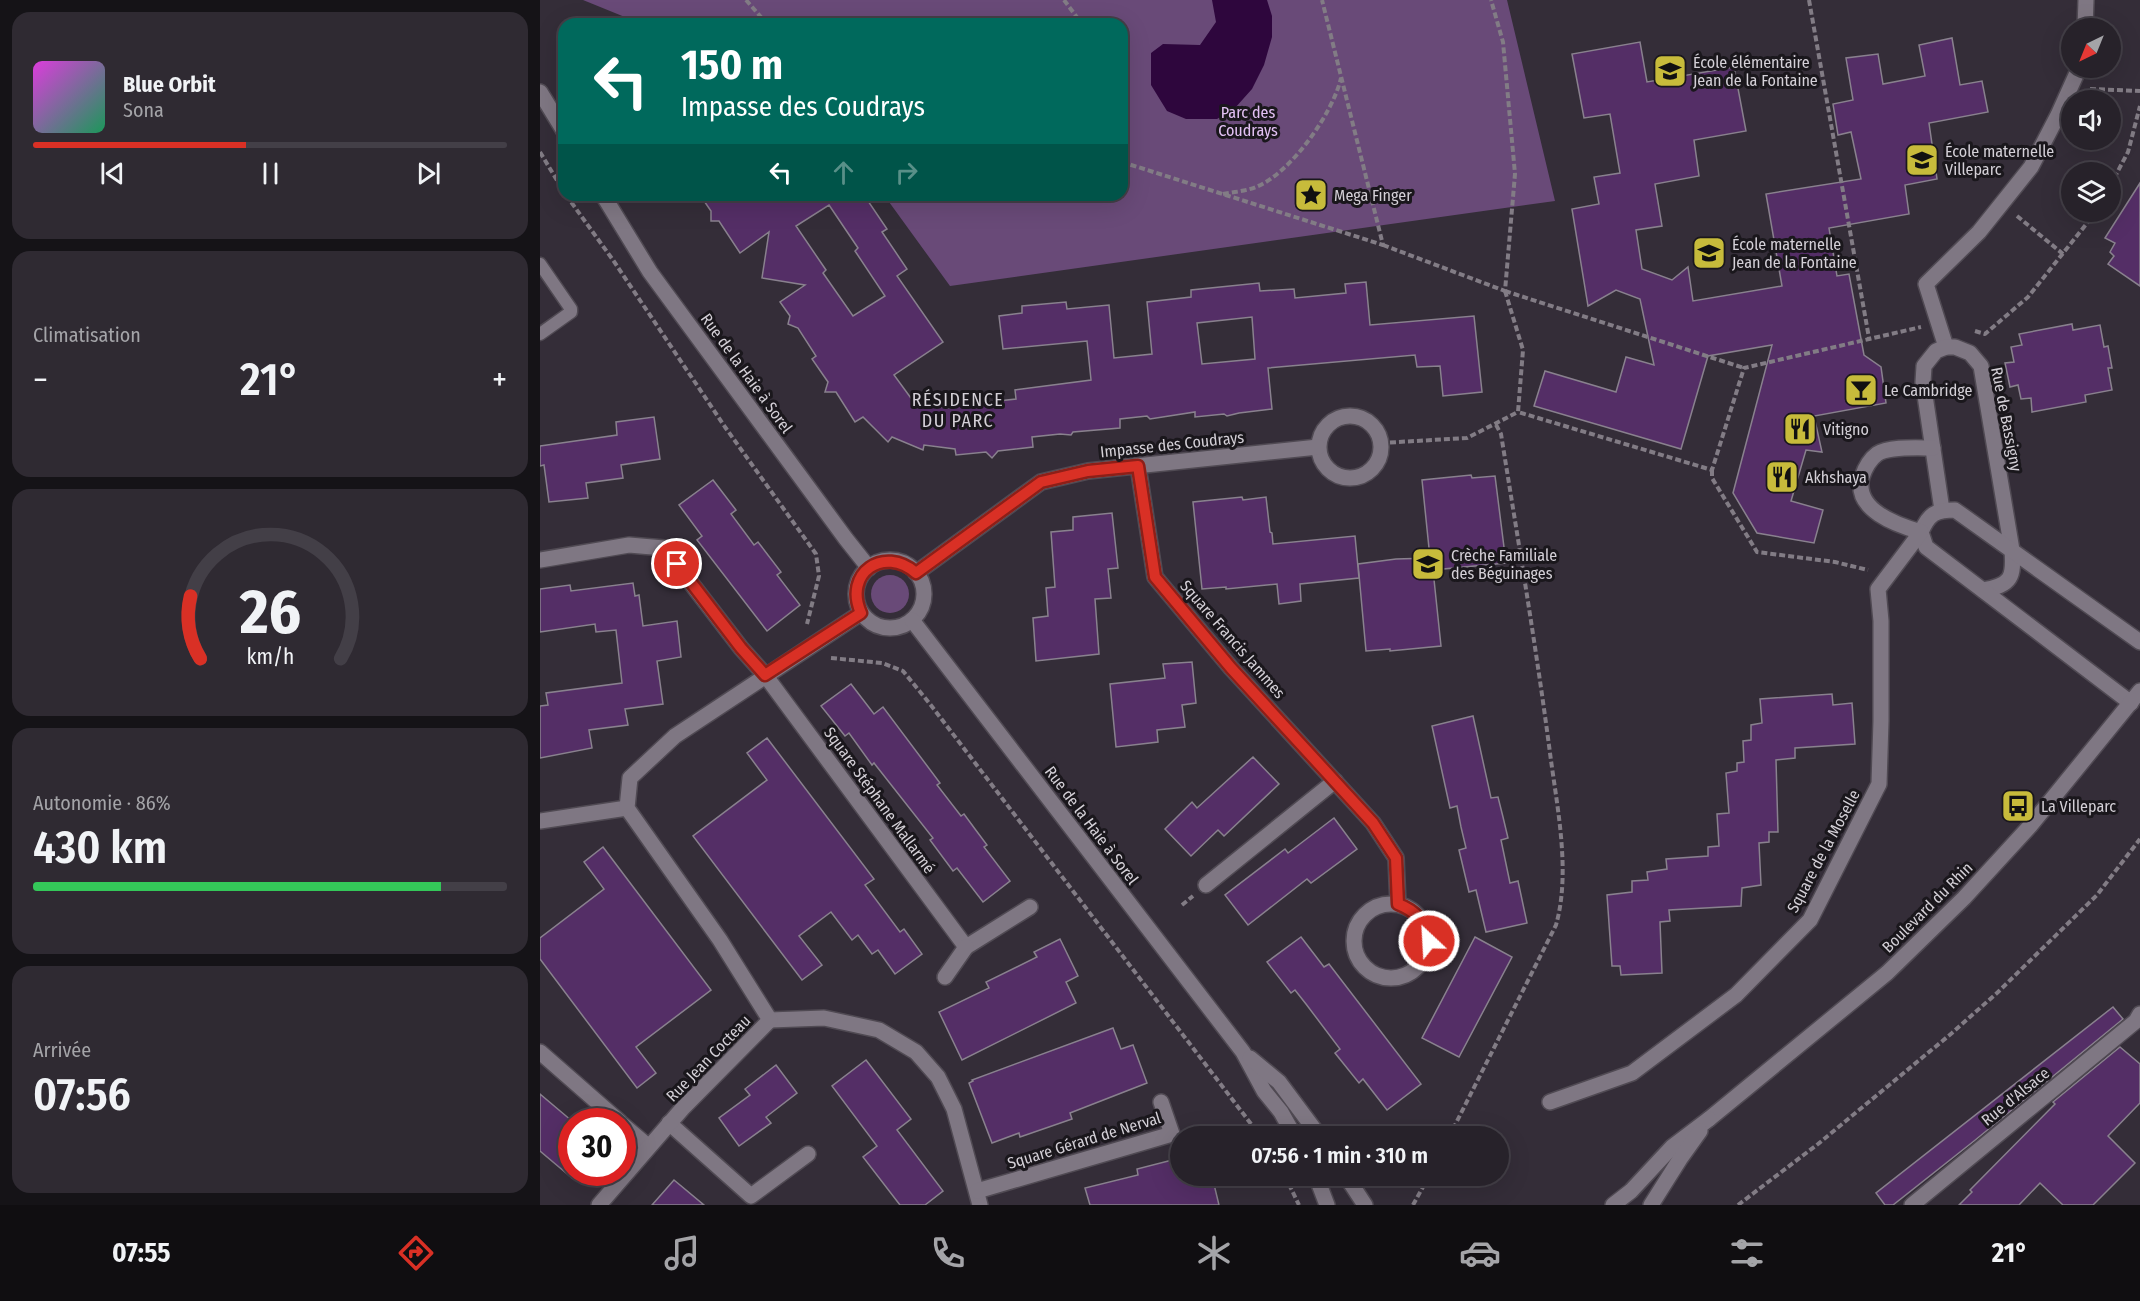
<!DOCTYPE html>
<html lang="fr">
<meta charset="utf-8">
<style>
:root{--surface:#27222a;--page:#2f2a32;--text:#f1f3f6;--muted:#a4a4a8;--line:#433f47;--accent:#d93025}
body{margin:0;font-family:"Fira Sans Condensed",sans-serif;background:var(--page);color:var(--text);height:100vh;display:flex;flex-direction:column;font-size:22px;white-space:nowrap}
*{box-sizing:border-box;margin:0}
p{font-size:20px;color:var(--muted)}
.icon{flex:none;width:33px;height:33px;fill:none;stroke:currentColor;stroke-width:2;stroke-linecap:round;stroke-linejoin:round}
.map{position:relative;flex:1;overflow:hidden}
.drawer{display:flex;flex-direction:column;gap:12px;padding:12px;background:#151317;width:540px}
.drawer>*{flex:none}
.hud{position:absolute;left:18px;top:18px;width:570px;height:183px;border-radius:18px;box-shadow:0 6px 24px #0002,0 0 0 2px var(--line);background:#00695c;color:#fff;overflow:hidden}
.needle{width:39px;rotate:223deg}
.buttons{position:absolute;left:1521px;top:18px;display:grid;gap:12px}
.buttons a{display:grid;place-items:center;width:60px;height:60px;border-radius:50%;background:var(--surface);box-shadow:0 6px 24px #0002,0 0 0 2px var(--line);font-size:30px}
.speed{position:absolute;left:18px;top:1108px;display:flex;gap:12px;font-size:30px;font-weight:700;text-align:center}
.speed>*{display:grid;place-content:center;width:78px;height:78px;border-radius:50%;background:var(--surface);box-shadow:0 6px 24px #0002,0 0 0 2px var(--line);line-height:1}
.speed .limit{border:9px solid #d22;background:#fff;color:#111}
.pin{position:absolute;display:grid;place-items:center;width:51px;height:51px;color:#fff;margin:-26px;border:3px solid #fff;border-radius:50%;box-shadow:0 2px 6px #0007}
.me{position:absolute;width:66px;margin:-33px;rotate:335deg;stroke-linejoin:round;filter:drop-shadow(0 0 4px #0008)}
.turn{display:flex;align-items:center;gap:21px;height:126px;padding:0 24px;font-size:27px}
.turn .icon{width:78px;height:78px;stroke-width:2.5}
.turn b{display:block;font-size:42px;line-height:51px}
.lanes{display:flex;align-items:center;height:57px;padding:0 24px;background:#0003;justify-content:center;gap:30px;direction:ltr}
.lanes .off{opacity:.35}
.big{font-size:45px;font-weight:600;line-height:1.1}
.drawer .card{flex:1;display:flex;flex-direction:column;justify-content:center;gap:9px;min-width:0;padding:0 21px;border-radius:18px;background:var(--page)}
.drawer .dial{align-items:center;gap:0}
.dial svg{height:156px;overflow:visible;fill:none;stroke:var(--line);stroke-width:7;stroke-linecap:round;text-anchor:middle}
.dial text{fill:var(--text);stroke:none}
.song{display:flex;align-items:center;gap:18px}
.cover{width:72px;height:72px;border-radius:9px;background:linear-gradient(135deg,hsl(300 70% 55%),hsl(150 70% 35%))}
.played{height:6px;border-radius:3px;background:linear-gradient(90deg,var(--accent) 45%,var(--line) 45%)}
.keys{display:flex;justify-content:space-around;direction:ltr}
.heat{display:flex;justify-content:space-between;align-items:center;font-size:33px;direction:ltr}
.charge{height:9px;border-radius:4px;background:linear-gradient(90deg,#34c759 86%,var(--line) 0)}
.trip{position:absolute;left:630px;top:1126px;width:339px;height:60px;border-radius:30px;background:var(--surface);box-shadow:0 6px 24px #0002,0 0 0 2px var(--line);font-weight:600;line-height:60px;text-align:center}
.tabs{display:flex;height:96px;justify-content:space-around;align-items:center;background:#100e11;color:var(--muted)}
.tabs .icon{width:42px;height:42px}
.tabs .current{color:var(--accent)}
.tabs b{font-size:27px;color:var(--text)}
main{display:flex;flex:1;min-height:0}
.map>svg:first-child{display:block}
</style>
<main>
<section class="drawer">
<div class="card">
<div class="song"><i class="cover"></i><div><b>Blue Orbit</b><p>Sona</p></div></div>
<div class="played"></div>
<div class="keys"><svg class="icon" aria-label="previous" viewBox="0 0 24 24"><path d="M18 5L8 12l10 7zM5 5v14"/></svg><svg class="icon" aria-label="pause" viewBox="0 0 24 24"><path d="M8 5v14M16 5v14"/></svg><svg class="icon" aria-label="next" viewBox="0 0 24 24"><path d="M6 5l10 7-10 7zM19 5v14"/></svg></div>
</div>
<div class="card"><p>Climatisation</p>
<div class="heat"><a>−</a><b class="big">21°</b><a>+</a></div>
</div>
<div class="card dial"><svg viewBox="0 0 100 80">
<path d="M14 69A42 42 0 1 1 86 69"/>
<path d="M14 69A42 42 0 0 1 9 37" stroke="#d93025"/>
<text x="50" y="56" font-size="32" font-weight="700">26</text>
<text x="50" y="72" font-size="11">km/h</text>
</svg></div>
<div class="card"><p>Autonomie · 86%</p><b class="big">430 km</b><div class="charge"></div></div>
<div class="card"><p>Arrivée</p><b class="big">07:56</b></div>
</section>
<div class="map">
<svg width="1600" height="1205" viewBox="0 0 1600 1205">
<rect width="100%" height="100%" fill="#342d38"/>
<g fill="#694a78">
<polygon points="43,0 967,0 1015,201 410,286 344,195 582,195 582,24 102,24"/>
<circle cx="350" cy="594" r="19"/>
</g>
<polygon fill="#2e063d" points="672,0 727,0 732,16 732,37 724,65 712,89 695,108 677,119 646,119 627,111 611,85 611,53 623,44 660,45 676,22"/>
<g fill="#542e66" stroke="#89818e" stroke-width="1.5" fill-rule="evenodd">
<polygon points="1412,38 1420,85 1442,81 1448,112 1389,123 1397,179 1365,185 1369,214 1289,228 1297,276 1309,274 1324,355 1341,367 1346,403 1274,416 1282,452 1266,450 1251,501 1283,510 1274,543 1217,533 1193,493 1232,345 1168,356 1141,449 994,406 1005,371 1076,392 1086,357 1114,365 1100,299 1076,290 1048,306 1032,209 1059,204 1054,177 1080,173 1070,114 1044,118 1032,54 1100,42 1107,82 1194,67 1206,131 1154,140 1159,176 1115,184 1122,226 1096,230 1102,269 1132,280 1148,267 1153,301 1242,286 1226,194 1321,179 1311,132 1298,135 1293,104 1313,100 1306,58 1338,54 1343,84 1385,76 1379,45"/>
<polygon points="1600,183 1600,286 1568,264 1574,256 1570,252 1575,243 1565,238"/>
<path d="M160 195H324L347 229 342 232 367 269 357 276 403 342 354 375 376 405 411 408V406L476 399 475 390 551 380 547 341 463 349 459 316 482 313V306L526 302 527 309 569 305 574 358 612 354 607 302 651 297V290L719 283 720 291 754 289 755 298 806 293 805 284 826 282 830 325 934 316 942 392 903 396 900 366 877 367 875 355 728 368 732 409 699 413 687 416 684 414 655 417V412L610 419 607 416 580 419V428L533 432 531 435 520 434 492 437 493 447 458 451 452 458 446 452 416 455 415 449 384 445 383 450 352 437 348 442 323 417 315 422 296 392H285L288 382 272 359 276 356 258 328 248 324 250 316 240 302 265 285 222 278 229 232 200 253 179 221H171V211ZM289 205 318 248 315 251 345 296 313 316 283 273 286 270 256 226ZM712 317 715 359 662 364 657 323Z"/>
<polygon points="1532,324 1533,330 1560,325 1564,347 1568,346 1572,368 1568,368 1572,390 1545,395 1546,402 1492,412 1491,398 1481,399 1478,385 1470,387 1465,363 1474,362 1471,347 1482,345 1479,334"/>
<polygon points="114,417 120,459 81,465 83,478 46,483 48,498 9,502 4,465 0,466 0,446 77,435 76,422"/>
<polygon points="931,475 932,478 955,476 966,563 893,570 901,646 850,651 850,649 826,651 818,564 856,559 890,558 882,480"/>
<polygon points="173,480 196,510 191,514 214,545 218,542 241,572 237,575 260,605 227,631 157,540 162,536 139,505"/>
<polygon points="702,497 703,500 726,497 730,532 732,533 733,544 815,536 819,578 760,584 761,601 739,604 737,584 686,589 686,587 662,589 653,502"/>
<polygon points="572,513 578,568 568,569 571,598 555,599 559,654 496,661 493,618 508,616 506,588 515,587 511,532 533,530 533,517"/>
<polygon points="93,583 95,596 99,595 103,626 137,621 141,657 117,661 123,704 85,709 88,725 49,730 52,748 0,758 0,706 8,705 6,693 82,683 76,630 56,632 55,624 0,632 0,589 30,585 31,591"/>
<polygon points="652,662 656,703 642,705 645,727 617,730 618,742 576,747 570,684 625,678 623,664"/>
<polygon points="311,684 334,714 343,707 400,783 397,785 421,816 424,814 435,829 447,845 444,847 470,881 443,902 417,868 413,871 390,840 393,838 334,763 332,765 309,733 305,736 281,706"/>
<polygon points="1292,694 1293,705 1312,703 1315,744 1255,748 1255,758 1236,760 1238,832 1229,832 1229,842 1219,843 1221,885 1202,888 1201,906 1129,910 1130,921 1120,922 1122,973 1081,975 1080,966 1072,966 1067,895 1092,892 1092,881 1108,880 1107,872 1127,869 1126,859 1168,856 1168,847 1179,846 1177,814 1189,813 1186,773 1197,771 1197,763 1204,762 1203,741 1211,740 1211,725 1222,723 1220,699"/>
<polygon points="933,716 951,798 958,797 963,817 968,838 961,840 970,883 978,881 987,923 946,932 936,890 929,892 919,850 926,848 921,827 917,806 910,808 892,726"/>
<polygon points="227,738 334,879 325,885 360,932 364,929 382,954 355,974 338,950 332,954 318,935 312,940 291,912 259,936 282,965 262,980 153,836 227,780 207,753"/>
<polygon points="713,757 739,784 684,836 678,830 651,856 625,829 652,802 657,808"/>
<polygon points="794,818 817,849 771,883 767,879 708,925 685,895 745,849 748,853"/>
<polygon points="63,847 171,990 96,1047 116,1073 97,1088 0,959 0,938 64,889 44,862"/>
<polygon points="761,937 784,967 789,964 881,1084 847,1110 823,1079 819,1083 795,1053 800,1049 766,1004 755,990 751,993 727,962"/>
<polygon points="935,937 972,957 919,1057 882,1038"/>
<polygon points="520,939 538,976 526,982 536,1003 422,1060 399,1012 449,988 446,982 497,957 494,952"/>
<polygon points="1573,1007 1583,1019 1434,1141 1353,1205 1345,1205 1336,1193"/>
<polygon points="573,1028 581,1049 593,1045 607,1083 530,1113 532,1119 480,1137 479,1133 452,1143 429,1083 433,1081 432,1080"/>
<polygon points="1580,1047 1600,1064 1600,1103 1568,1136 1595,1163 1553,1205 1523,1205 1500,1183 1479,1205 1419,1205 1432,1192 1430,1190 1515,1104 1513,1102"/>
<polygon points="326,1060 371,1119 357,1130 403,1191 385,1205 360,1205 323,1157 337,1146 292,1086"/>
<polygon points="236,1065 257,1093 226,1117 231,1123 199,1146 179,1118 210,1095 205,1089"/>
<polygon points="0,1094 32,1121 32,1178 0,1151"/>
<polygon points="640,1158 640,1176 672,1176 679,1205 550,1205 545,1188 598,1175 597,1169"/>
<polygon points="134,1180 164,1205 112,1205"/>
</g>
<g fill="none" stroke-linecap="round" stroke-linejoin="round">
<g stroke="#504a53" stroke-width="15">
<polyline id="lane" points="0,264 31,309 31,312 0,334"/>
</g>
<g stroke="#504a53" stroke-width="18">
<g id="street">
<polyline points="1545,28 1546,0"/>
<polyline points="0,92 24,131"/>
<polyline points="63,195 110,272 306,539 329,568"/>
<polyline points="1406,347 1386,284 1439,232 1491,167 1518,115 1536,75 1538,68"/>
<circle cx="810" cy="447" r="31"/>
<polyline points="598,466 615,577 691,668 833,823 856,858 858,904"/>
<path d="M1402 510 1383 382 1384 366 1396 351 1406 347H1415L1430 353 1441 366 1472 550C1474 577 1472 585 1443 590"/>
<polyline points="0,560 89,545 124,548 201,648 225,675 426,947 490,907"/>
<circle cx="350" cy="594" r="34"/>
<polyline points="376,573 501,482 548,471 778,447"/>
<polyline points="372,620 703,1052 724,1091 741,1112 755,1137"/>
<path d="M1591 703 1386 547 1381 532C1389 514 1395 510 1415 510L1600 642"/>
<polyline points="0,821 87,808"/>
<polyline points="666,885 795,781"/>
<circle cx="851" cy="941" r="37"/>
<polyline points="405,977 426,947"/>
<polyline points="230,1020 284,1018 339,1030 376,1052 398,1077 414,1109 440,1205"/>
<polyline points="0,1052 80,1122"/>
<polyline points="710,1058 739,1082 780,1137"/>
<path d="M1010 1102 1092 1073 1196 995 1270 920 1339 784 1341 721V621L1338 589 1381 532C1357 525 1313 510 1322 477 1325 468 1329 460 1337 454 1349 446 1378 448 1393 448"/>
<polyline points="1169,1119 1347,973 1424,898 1490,826 1600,691"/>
<polyline points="129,1123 211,1196 268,1154"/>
<polyline points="82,1124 109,1147"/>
<polyline points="776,1176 787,1205"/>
<polyline points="806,1176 825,1205"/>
<polyline points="437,1191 632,1134 621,1102"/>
<polyline points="59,1205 142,1109 230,1020 180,940 87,808 90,778 135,736 321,613"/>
<polyline points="1372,1205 1596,1021 1600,1014"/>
</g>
</g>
<g stroke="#504a53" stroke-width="18">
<g id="secondary">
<polyline points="1073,1205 1091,1191 1132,1147 1169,1119"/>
<polyline points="1111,1205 1140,1159 1160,1131"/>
</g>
</g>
<g stroke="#827c85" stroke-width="4" stroke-dasharray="6 3" stroke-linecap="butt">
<polyline points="206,0 227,24"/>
<polyline points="524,0 542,24"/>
<polyline points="1269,0 1329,338"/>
<polyline points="1550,89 1600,91"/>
<polyline points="0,152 24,192"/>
<polyline points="582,162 843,245 782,0"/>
<polyline points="1570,186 1588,152 1600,106"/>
<path d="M683 194C694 192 706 191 716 187 751 173 793 113 801 78"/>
<polyline points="26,195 73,260 185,427 276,554 279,576 267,624"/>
<polyline points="1477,216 1523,254"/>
<polyline points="843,245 965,291 975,174 963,42 951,0"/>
<polyline points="965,291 983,350 978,412 1172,470 1204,368 1381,327"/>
<polyline points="965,291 1204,368"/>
<polyline points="1435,331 1445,334 1488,297 1556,212"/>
<polyline points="841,443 927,438 978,412"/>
<polyline points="1172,470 1172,478 1217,552 1295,562 1328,570"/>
<polyline points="291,658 342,663 363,671 390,704 721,1137"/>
<polyline points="642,905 653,896"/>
<path d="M909 1137 1016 925C1031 872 1017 807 1010 753 996 646 978 540 961 434L955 423"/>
<polyline points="745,1176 759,1205"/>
<polyline points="873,1205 889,1176"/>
<polyline points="1198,1205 1278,1144 1412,1033 1458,992 1557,895 1600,839"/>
</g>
<use href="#lane" stroke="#7f7783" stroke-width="12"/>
<use href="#street" stroke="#7f7783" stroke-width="15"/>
<use href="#secondary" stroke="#7f7783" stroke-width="15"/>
</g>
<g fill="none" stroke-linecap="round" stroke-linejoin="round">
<g stroke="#8d1f18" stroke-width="15">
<path id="route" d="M137 564 201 648 225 675 321 613C303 573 344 545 376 573L501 482 548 471 598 466 615 577 691 668 833 823 856 858 858 904C876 911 885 921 889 941"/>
</g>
<use href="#route" stroke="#d93025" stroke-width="10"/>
</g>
<defs>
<g id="school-square" transform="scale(1.725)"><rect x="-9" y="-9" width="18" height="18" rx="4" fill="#c7bb3b" stroke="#1a171c"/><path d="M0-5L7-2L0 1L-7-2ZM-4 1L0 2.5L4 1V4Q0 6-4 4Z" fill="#111"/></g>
<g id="sight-square" transform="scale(1.725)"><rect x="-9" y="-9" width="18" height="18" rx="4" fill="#c7bb3b" stroke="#1a171c"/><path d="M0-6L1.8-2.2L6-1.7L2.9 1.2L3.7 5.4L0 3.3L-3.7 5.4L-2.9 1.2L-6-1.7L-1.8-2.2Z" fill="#111"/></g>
<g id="bar-square" transform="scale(1.725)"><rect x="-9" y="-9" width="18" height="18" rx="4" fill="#c7bb3b" stroke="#1a171c"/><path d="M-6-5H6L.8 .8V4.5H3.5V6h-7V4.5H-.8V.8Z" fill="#111"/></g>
<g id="restaurant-square" transform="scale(1.725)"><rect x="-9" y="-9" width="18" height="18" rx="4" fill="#c7bb3b" stroke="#1a171c"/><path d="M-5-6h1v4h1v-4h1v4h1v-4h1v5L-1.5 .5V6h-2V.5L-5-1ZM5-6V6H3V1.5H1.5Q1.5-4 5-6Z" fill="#111"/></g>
<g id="bus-square" transform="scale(1.725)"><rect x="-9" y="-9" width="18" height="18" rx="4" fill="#c7bb3b" stroke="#1a171c"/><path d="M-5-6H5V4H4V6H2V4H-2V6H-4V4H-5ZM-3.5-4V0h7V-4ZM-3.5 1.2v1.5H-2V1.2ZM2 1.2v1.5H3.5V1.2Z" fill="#111"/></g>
</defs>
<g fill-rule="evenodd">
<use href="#school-square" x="1130" y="71"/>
<use href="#school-square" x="1382" y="160"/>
<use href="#sight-square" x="771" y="195"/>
<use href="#school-square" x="1169" y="253"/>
<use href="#bar-square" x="1321" y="390"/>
<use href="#restaurant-square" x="1260" y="429"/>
<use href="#restaurant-square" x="1242" y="477"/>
<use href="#school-square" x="888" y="564"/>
<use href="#bus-square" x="1478" y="806"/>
</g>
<g text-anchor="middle" stroke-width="6" stroke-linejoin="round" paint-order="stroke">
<g font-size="16" fill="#d4d0d7" stroke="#1a171c" text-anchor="start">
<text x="1153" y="68">École élémentaire<tspan x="1153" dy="18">Jean de la Fontaine</tspan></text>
<text x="1405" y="157">École maternelle<tspan x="1405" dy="18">Villeparc</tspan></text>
<text x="794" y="201">Mega Finger</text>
<text x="1192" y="250">École maternelle<tspan x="1192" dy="18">Jean de la Fontaine</tspan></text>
<text x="1344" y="396">Le Cambridge</text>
<text x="1283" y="435">Vitigno</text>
<text x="1265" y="483">Akhshaya</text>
<text x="911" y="561">Crèche Familiale<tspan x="911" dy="18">des Béguinages</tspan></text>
<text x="1501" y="812">La Villeparc</text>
</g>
<g font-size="16" fill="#e3c1f4" stroke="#1a171c">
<text x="708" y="118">Parc des<tspan x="708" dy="18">Coudrays</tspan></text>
</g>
<g font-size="16" fill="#d4d0d7" stroke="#1a171c">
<text transform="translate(207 373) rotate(54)" y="6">Rue de la Haie à Sorel</text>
<text transform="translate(1467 419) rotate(79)" y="6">Rue de Bassigny</text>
<text transform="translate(632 444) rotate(-6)" y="6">Impasse des Coudrays</text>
<text transform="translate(693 639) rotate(49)" y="6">Square Francis Jammes</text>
<text transform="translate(340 800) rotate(54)" y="6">Square Stéphane Mallarmé</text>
<text transform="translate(552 825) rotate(53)" y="6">Rue de la Haie à Sorel</text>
<text transform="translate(1283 851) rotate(-62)" y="6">Square de la Moselle</text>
<text transform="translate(1387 907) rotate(-45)" y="6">Boulevard du Rhin</text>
<text transform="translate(168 1058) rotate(-46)" y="6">Rue Jean Cocteau</text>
<text transform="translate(1475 1096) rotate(-39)" y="6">Rue d'Alsace</text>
<text transform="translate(544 1140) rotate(-17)" y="6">Square Gérard de Nerval</text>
</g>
<g font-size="18" letter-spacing="1.5" fill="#d4d0d7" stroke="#1a171c">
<text x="418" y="406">RÉSIDENCE<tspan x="418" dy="21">DU PARC</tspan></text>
</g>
</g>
</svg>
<div class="buttons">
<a><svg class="needle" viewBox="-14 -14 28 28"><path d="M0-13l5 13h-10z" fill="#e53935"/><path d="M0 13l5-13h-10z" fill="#a4a4a8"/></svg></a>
<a><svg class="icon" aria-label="sound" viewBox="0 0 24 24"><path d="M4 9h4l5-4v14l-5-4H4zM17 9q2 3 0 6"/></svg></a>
<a><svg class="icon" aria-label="layers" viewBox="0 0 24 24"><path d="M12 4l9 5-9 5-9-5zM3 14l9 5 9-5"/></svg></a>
</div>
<div class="speed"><div class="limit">30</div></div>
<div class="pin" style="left:137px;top:564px;background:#d93025"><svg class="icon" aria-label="arrive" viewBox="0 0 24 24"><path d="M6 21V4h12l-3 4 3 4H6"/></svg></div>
<svg class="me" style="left:889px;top:941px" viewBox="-20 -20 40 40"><circle r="17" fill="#d93025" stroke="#fff" stroke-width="3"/><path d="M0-11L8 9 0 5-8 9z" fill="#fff"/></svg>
<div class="trip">07:56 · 1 min · 310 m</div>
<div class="hud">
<div class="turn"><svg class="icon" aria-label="left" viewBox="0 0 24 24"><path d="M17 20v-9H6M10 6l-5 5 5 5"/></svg><div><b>150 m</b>Impasse des Coudrays</div></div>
<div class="lanes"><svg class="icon" aria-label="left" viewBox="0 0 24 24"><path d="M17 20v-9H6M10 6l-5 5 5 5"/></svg><svg class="icon off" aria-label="ahead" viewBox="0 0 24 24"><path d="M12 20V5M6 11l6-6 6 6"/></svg><svg class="icon off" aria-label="right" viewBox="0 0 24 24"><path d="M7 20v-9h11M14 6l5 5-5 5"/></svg></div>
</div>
</div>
</main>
<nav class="tabs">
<b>07:55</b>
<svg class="icon current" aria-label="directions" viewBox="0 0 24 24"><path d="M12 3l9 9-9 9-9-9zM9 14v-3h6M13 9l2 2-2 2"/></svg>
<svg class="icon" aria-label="music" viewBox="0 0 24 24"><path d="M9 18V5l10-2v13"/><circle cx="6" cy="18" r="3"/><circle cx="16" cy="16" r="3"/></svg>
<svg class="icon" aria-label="phone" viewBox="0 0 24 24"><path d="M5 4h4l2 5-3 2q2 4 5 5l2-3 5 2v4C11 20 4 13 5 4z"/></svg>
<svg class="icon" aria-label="climate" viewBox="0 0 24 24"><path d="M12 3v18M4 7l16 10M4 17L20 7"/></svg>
<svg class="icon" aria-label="car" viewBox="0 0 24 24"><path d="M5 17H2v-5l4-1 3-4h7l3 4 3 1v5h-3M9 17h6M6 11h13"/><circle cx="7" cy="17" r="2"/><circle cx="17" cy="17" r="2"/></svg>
<svg class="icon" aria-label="filters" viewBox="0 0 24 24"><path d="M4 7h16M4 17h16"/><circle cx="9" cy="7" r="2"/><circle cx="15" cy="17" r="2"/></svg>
<b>21°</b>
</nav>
